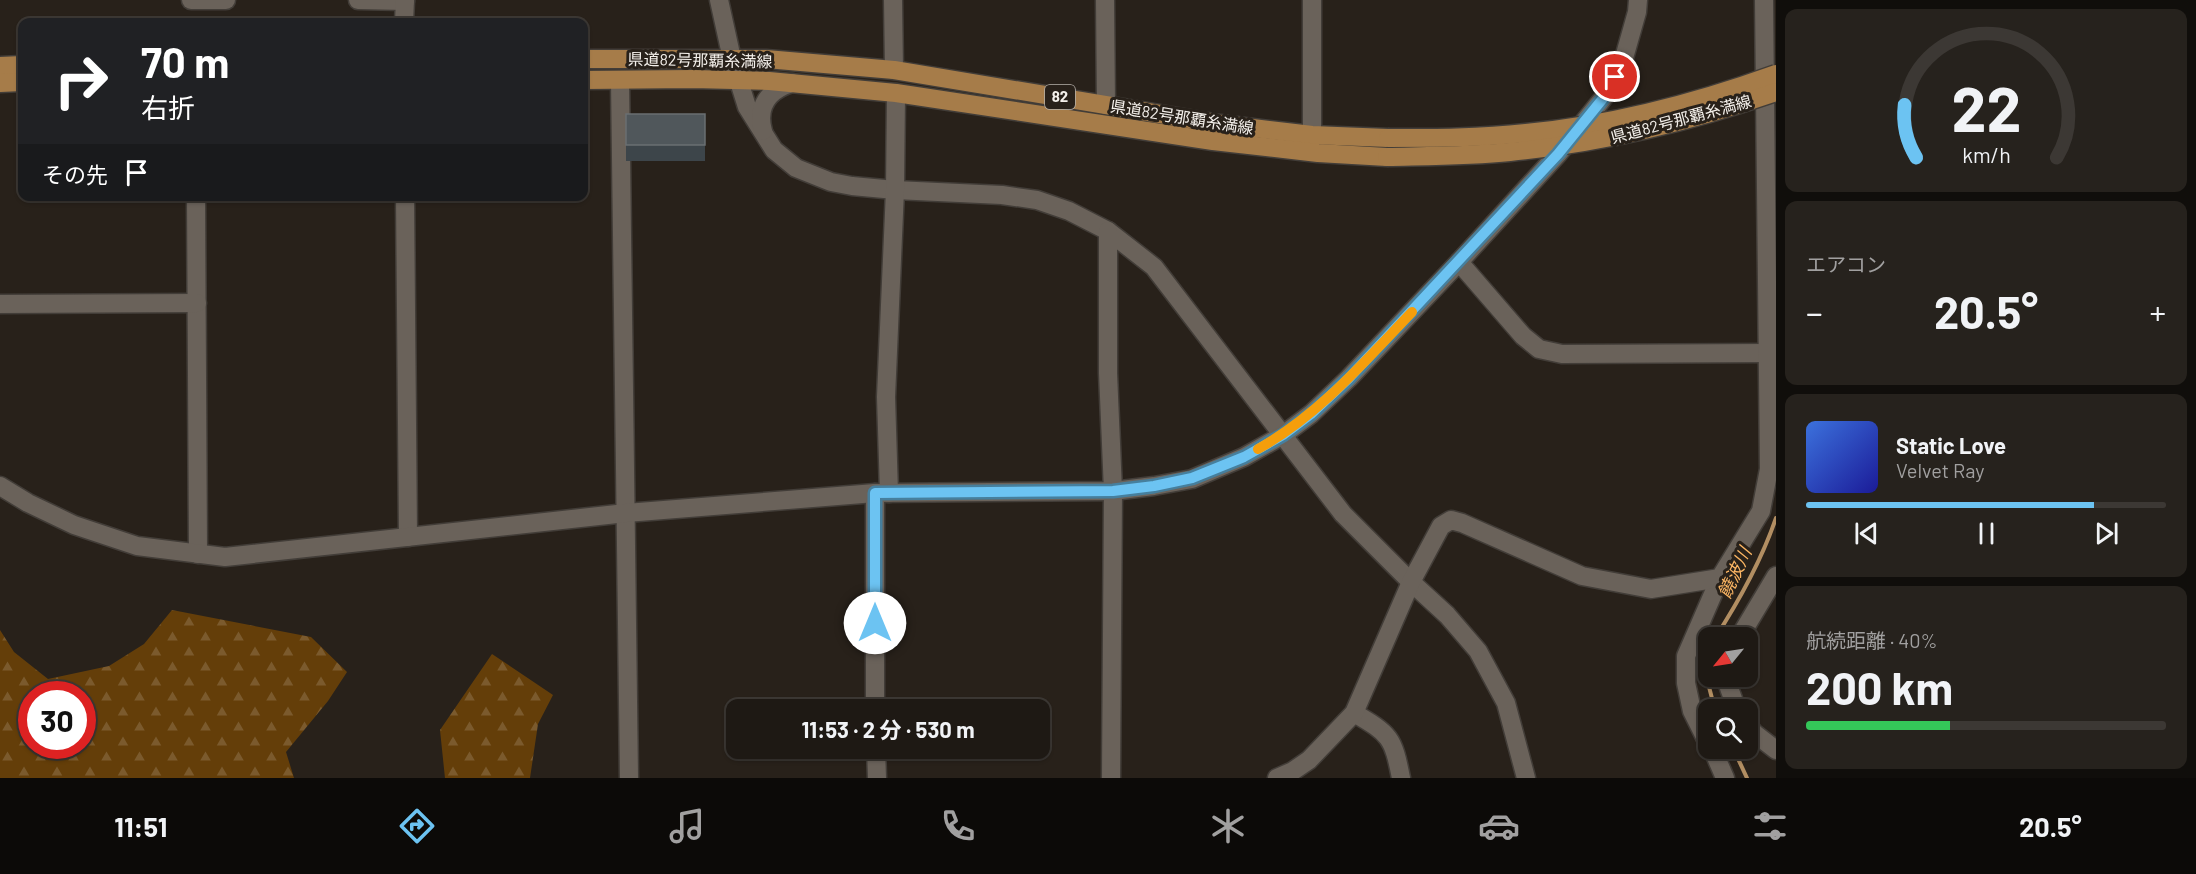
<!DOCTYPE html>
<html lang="ja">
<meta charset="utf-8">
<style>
:root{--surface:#1e1914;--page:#26221d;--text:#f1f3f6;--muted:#a1a0a0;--line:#3c3834;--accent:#6cc3f2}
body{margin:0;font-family:Barlow,"Noto Sans JP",sans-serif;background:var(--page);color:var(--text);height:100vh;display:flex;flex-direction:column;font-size:22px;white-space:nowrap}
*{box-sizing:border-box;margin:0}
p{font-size:20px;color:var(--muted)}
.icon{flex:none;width:33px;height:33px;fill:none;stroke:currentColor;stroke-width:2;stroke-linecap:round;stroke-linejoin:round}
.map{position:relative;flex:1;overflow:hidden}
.drawer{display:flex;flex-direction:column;gap:9px;padding:9px;background:#100e0b;width:420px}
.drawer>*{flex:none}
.guide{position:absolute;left:18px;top:18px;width:570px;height:183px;border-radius:12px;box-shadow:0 2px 4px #0004,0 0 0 2px var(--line);background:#202124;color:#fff;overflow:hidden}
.needle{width:39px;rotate:240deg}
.controls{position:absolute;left:1698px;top:627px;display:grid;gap:12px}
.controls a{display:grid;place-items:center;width:60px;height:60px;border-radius:12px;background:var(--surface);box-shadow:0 2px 4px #0004,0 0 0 2px var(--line);font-size:30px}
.speed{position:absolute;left:18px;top:681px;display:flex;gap:12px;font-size:30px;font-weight:700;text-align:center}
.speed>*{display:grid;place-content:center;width:78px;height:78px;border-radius:50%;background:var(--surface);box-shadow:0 2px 4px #0004,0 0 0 2px var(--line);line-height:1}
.speed .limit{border:9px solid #d22;background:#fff;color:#111}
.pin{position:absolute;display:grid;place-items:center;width:51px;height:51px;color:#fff;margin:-26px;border:3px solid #fff;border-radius:50%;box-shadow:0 2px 6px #0007}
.me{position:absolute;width:66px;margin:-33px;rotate:0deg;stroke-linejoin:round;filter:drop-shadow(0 0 4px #0008)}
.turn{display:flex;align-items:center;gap:21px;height:126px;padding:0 24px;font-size:27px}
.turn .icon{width:78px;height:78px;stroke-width:2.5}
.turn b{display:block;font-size:42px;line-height:51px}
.then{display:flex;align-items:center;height:57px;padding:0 24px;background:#0003;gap:12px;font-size:22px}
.big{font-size:45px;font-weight:700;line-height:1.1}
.drawer .widget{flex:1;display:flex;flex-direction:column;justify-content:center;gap:9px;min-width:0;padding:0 21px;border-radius:12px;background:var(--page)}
.drawer .dial{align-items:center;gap:0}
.dial svg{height:156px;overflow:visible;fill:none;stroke:var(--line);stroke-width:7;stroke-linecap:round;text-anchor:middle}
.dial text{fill:var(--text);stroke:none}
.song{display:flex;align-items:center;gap:18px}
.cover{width:72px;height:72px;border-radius:9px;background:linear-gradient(135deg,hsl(220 70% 55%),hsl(240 70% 35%))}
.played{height:6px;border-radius:3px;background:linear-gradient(90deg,var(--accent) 80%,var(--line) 80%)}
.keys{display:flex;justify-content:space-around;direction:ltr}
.heat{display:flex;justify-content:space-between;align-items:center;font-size:33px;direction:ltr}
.charge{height:9px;border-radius:4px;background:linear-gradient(90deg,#34c759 40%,var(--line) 0)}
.trip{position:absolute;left:726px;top:699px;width:324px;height:60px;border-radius:12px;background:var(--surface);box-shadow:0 2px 4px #0004,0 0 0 2px var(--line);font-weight:700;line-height:60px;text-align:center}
.tab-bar{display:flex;height:96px;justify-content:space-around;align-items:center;background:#0c0a08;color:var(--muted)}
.tab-bar .icon{width:42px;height:42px}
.tab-bar .current{color:var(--accent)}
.tab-bar b{font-size:27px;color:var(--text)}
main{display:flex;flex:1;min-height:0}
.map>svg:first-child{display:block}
</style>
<main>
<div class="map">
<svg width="1776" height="778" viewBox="0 0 1776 778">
<defs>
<pattern id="forest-firs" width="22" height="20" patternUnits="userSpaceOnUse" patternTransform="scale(1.5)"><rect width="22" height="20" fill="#643e09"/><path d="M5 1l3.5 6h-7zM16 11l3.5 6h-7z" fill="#7b5a2d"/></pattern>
</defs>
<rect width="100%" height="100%" fill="#28211a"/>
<g fill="url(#forest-firs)" fill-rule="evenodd">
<path d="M172 610 311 637 347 672 328 701 286 752 294 778H0V630L14 652 48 679 109 666 144 644ZM32 694H82V746H32Z"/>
<polygon points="492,654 553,695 538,724 530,778 445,778 440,730"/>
</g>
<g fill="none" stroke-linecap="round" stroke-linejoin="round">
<g stroke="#b28e62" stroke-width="4">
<path d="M1715 638C1739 601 1762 559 1776 518"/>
<polyline points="1708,670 1708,683 1715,710"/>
<polyline points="1733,748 1747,778"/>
</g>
<g stroke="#423d38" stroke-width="21">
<g id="minor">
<polyline points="191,0 226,0"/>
<polyline points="358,0 405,1"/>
<polyline points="719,0 732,59 747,107 774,150 796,168 831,182 852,186 895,190 1002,195 1037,200 1069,211 1108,231 1154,267 1343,514 1411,582 1447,615 1478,651 1506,703 1526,778"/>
<polyline points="893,0 894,70"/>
<polyline points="1105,0 1106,105"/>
<polyline points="404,22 405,0"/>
<polyline points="620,80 629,778"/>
<path d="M763 131C756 106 769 90 792 83"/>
<polyline points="1312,135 1312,0"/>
<polyline points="196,196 198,554"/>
<polyline points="405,196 408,537"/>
<polyline points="1108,231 1108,373 1113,491 1111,778"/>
<polyline points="1459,262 1523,336 1539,349 1562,354 1769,353"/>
<polyline points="0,304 197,303"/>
<polyline points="0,486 28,503 74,525 137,546 225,557 626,513 875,493 1113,491 1154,486 1192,479 1244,457 1283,435 1311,414 1349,378 1459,262 1558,154 1605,96 1624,58 1637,12 1638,0"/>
<polyline points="889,493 886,397 895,190 896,93"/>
<polyline points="1739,638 1776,576"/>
<polyline points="1728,676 1728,685 1737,710"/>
<polyline points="875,710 875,493"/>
<path d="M1354 713C1390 734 1393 737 1401 778"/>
<polyline points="1748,725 1754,733 1776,750"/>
<polyline points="1708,743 1692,711 1686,683 1686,656 1720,578"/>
<polyline points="876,748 877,778"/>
<polyline points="1712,748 1725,778"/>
<polyline points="1277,778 1293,771 1309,760 1354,713 1411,582 1441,526 1451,520 1462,523 1582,576 1651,589 1720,578 1761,511 1769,469 1764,0"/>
</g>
</g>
<g stroke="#423d38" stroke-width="21">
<g id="major">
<polyline points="584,59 766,59 894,70 1220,124 1312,135 1388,138"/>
<polyline points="0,66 22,65"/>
<polyline points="584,80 693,79 769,81 896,93 1213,141 1318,153 1387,157"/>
<polyline points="0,83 22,82"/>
</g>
</g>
<use href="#minor" stroke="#6a625a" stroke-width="18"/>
<use href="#major" stroke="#a67c49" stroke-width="18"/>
<g stroke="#423d38" stroke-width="21" stroke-linecap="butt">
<g id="major-bridge">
<path d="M1388 138C1434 138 1480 138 1526 133 1611 125 1696 103 1776 74"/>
<path d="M1387 157C1428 156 1470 156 1510 152 1601 143 1690 122 1776 92"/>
</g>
</g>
<use href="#major-bridge" stroke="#a67c49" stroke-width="18"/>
</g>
<rect fill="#3d454a" x="626" y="114" width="79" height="47"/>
<rect fill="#50575b" stroke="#6a6f72" stroke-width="1.5" x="626" y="114" width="79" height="31"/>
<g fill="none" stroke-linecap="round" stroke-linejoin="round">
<g stroke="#467f9d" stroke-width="15">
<polyline id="route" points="875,623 875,493 1113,491 1154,486 1192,478 1244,457 1283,435 1311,414 1349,378 1558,154 1605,96 1615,77"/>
</g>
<use href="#route" stroke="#6cc3f2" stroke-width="10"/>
<path stroke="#f59e0b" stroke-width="10" d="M1258 449C1319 415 1364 362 1412 312"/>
</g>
<g text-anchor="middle" stroke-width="6" stroke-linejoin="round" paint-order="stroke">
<rect fill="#28211a" stroke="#b7b2ac" stroke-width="1.5" x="1045" y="85" width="30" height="24" rx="4.5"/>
<g font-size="15" font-weight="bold" fill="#f4f0eb">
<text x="1060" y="102">82</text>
</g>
<g font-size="16" fill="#f4f0eb" stroke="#28211a">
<text transform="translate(700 60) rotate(1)" y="6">県道82号那覇糸満線</text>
<text transform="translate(1182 117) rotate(9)" y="6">県道82号那覇糸満線</text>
<text transform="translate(1681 119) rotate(-15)" y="6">県道82号那覇糸満線</text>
</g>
<g font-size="18" font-style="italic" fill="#fbb563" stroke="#28211a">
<text transform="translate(1735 573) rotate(-65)" y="6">饒波川</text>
</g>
</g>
</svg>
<div class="controls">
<a><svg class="needle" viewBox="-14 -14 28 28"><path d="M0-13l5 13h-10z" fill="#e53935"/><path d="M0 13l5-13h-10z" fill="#a1a0a0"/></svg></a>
<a><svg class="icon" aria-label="search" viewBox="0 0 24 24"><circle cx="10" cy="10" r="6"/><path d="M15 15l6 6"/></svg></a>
</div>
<div class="speed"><div class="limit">30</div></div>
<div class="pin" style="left:1615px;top:77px;background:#d93025"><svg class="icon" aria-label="arrive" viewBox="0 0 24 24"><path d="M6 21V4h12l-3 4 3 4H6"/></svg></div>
<svg class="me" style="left:875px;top:623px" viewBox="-20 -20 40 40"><circle r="19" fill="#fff"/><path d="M0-13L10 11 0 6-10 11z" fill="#6cc3f2"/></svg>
<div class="trip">11:53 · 2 分 · 530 m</div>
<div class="guide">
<div class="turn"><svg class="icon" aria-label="right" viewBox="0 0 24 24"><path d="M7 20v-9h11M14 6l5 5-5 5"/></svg><div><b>70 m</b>右折</div></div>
<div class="then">その先<svg class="icon" aria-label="arrive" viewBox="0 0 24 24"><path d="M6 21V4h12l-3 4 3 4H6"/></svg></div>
</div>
</div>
<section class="drawer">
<div class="widget dial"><svg viewBox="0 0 100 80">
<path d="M14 69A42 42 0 1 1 86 69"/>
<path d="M14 69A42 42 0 0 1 8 42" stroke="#6cc3f2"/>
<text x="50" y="56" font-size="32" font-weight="700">22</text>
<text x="50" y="72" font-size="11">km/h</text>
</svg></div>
<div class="widget"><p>エアコン</p>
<div class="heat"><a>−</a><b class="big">20.5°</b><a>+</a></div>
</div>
<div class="widget">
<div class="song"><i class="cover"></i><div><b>Static Love</b><p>Velvet Ray</p></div></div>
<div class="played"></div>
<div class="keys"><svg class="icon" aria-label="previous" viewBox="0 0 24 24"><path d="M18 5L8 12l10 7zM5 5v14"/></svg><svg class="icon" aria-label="pause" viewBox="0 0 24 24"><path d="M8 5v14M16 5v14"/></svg><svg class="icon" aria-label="next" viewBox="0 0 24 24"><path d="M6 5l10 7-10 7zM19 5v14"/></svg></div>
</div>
<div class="widget"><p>航続距離 · 40%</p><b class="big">200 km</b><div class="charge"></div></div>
</section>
</main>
<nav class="tab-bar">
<b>11:51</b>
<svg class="icon current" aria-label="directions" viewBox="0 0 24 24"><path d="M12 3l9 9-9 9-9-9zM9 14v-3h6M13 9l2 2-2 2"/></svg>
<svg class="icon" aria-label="music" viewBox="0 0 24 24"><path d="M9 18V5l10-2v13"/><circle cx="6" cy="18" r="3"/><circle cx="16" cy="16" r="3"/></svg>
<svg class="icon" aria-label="phone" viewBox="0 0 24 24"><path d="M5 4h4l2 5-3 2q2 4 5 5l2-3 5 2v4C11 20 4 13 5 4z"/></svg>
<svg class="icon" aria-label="climate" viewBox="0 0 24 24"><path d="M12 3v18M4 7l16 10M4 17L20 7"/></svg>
<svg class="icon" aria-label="car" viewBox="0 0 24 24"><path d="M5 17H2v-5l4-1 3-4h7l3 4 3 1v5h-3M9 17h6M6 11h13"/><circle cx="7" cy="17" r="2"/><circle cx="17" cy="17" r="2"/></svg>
<svg class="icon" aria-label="filters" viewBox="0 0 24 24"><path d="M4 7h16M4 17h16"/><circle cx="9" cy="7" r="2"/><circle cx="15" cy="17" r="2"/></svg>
<b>20.5°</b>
</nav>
